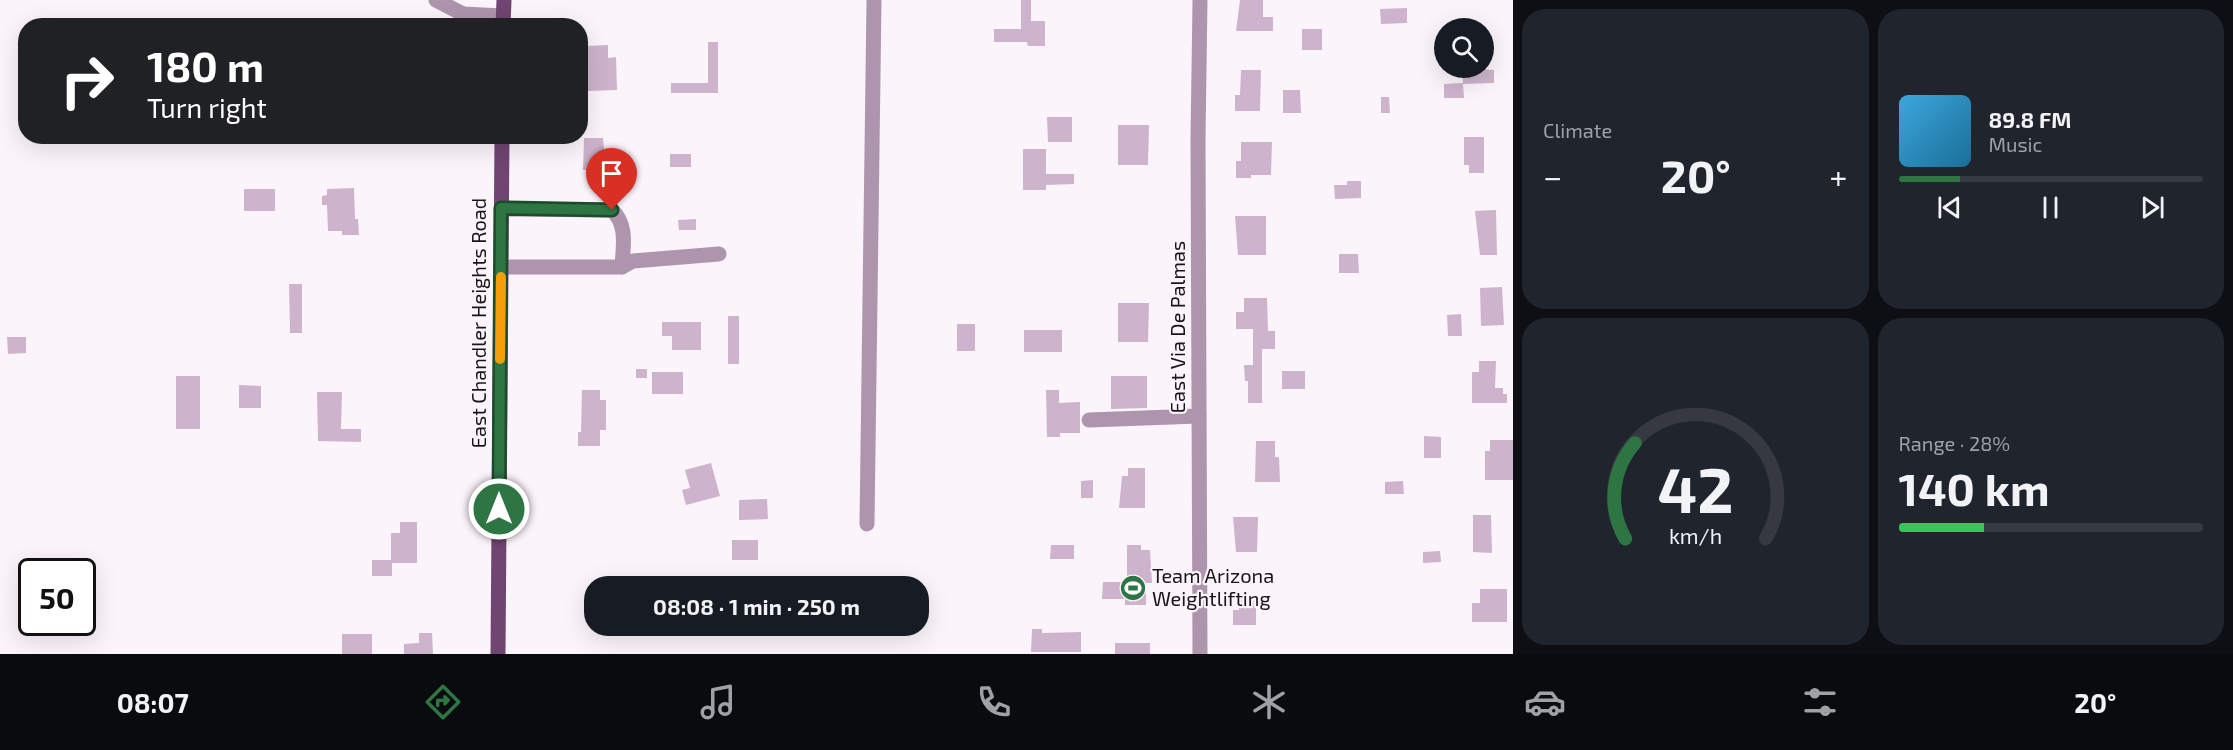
<!DOCTYPE html>
<meta charset="utf-8">
<style>
:root{--surface:#171b24;--page:#20242c;--text:#f1f3f6;--muted:#9ea1a6;--line:#363941;--accent:#2d7543}
body{margin:0;font-family:"Exo 2",sans-serif;background:var(--page);color:var(--text);height:100vh;display:flex;flex-direction:column;font-size:22px;white-space:nowrap}
*{box-sizing:border-box;margin:0}
p{font-size:20px;color:var(--muted)}
.icon{flex:none;width:33px;height:33px;fill:none;stroke:currentColor;stroke-width:2;stroke-linecap:round;stroke-linejoin:round}
.map{position:relative;flex:1;overflow:hidden}
.drawer{display:flex;flex-direction:column;gap:9px;padding:9px;background:#0d0f14;width:720px}
.drawer>*{flex:none}
.banner{position:absolute;left:18px;top:18px;width:570px;height:126px;border-radius:24px;box-shadow:0 6px 24px #0002;background:#202124;color:#fff;overflow:hidden}
.buttons{position:absolute;left:1434px;top:18px;display:grid;gap:12px}
.buttons a{display:grid;place-items:center;width:60px;height:60px;border-radius:50%;background:var(--surface);box-shadow:0 6px 24px #0002;font-size:30px}
.speed{position:absolute;left:18px;top:558px;display:flex;gap:12px;font-size:30px;font-weight:700;text-align:center}
.speed>*{display:grid;place-content:center;width:78px;height:78px;border-radius:50%;background:var(--surface);box-shadow:0 6px 24px #0002;line-height:1}
.speed .limit{border:3px solid #111;border-radius:9px;background:#fff;color:#111}
.pin{position:absolute;display:grid;place-items:center;width:51px;height:51px;color:#fff;margin:-62px -26px;border-radius:50% 50% 50% 0;rotate:-45deg;box-shadow:0 0 6px #0007}
.pin .icon{rotate:45deg}
.me{position:absolute;width:66px;margin:-33px;rotate:0deg;stroke-linejoin:round;filter:drop-shadow(0 0 4px #0008)}
.turn{display:flex;align-items:center;gap:21px;height:126px;padding:0 30px;font-size:27px}
.turn .icon{width:78px;height:78px;stroke-width:2.5}
.turn b{display:block;font-size:42px;line-height:51px}
.big{font-size:45px;font-weight:700;line-height:1.1}
.drawer .card{flex:1;display:flex;flex-direction:column;justify-content:center;gap:9px;min-width:0;padding:0 21px;border-radius:24px;background:var(--page)}
.drawer .dial{align-items:center;gap:0}
.dial svg{height:156px;overflow:visible;fill:none;stroke:var(--line);stroke-width:7;stroke-linecap:round;text-anchor:middle}
.dial text{fill:var(--text);stroke:none}
.song{display:flex;align-items:center;gap:18px}
.cover{width:72px;height:72px;border-radius:9px;background:linear-gradient(135deg,hsl(200 70% 55%),hsl(200 70% 35%))}
.played{height:6px;border-radius:3px;background:linear-gradient(90deg,var(--accent) 20%,var(--line) 20%)}
.keys{display:flex;justify-content:space-around;direction:ltr}
.heat{display:flex;justify-content:space-between;align-items:center;font-size:33px;direction:ltr}
.charge{height:9px;border-radius:4px;background:linear-gradient(90deg,#34c759 28%,var(--line) 0)}
.drawer .tiles{flex:1;display:grid;gap:9px;grid-template-columns:repeat(2,1fr)}
.trip{position:absolute;left:584px;top:576px;width:345px;height:60px;border-radius:24px;background:var(--surface);box-shadow:0 6px 24px #0002;font-weight:700;line-height:60px;text-align:center}
.tab-bar{display:flex;height:96px;justify-content:space-around;align-items:center;background:#090b0e;color:var(--muted)}
.tab-bar .icon{width:42px;height:42px}
.tab-bar .on{color:var(--accent)}
.tab-bar b{font-size:27px;color:var(--text)}
main{display:flex;flex:1;min-height:0}
.map>svg:first-child{display:block}
</style>
<main>
<div class="map">
<svg width="1513" height="654" viewBox="0 0 1513 654">
<rect width="100%" height="100%" fill="#fcf4fb"/>
<g fill="#cdb4cc">
<polygon points="1021,0 1031,0 1031,21 1045,21 1045,46 1028,46 1027,42 994,42 994,29 1021,29"/>
<polygon points="1240,0 1263,0 1263,17 1273,17 1273,31 1236,31"/>
<polygon points="1407,8 1407,23 1381,24 1380,9"/>
<rect x="1302" y="29" width="20" height="21"/>
<polygon points="708,42 718,42 718,93 671,93 671,83 708,83"/>
<polygon points="608,45 608,58 616,57 617,90 588,91 587,46"/>
<polygon points="1462,68 1494,70 1494,83 1463,84 1464,98 1444,98 1444,84 1463,83"/>
<polygon points="1241,70 1261,70 1260,111 1235,111 1235,95 1240,95"/>
<polygon points="1283,90 1300,90 1301,113 1283,113"/>
<polygon points="1381,97 1389,97 1390,113 1381,113"/>
<polygon points="1047,117 1072,117 1072,142 1048,142"/>
<polygon points="1118,125 1149,125 1148,165 1118,165"/>
<polygon points="1464,137 1484,137 1484,173 1469,173 1469,165 1464,165"/>
<polygon points="584,138 603,138 606,171 583,170"/>
<polygon points="1241,142 1272,142 1271,175 1251,175 1251,178 1236,178 1236,161 1241,161"/>
<polygon points="1023,149 1046,149 1046,174 1074,174 1074,184 1046,185 1046,190 1023,190"/>
<rect x="670" y="154" width="21" height="13"/>
<polygon points="1347,181 1361,181 1361,198 1335,199 1334,185 1347,185"/>
<polygon points="354,188 355,219 358,219 359,235 342,235 342,231 328,231 327,205 322,205 322,196 327,195 327,189"/>
<rect x="244" y="189" width="31" height="22"/>
<polygon points="1496,210 1497,255 1480,255 1475,211"/>
<polygon points="1235,216 1266,216 1266,255 1238,255"/>
<polygon points="696,219 696,230 679,230 678,220"/>
<polygon points="1339,254 1358,254 1359,273 1339,273"/>
<polygon points="289,284 302,284 302,333 290,333"/>
<polygon points="1502,287 1504,325 1481,326 1480,288"/>
<polygon points="1244,298 1267,298 1268,331 1275,331 1275,349 1262,349 1262,403 1248,403 1248,381 1245,381 1244,365 1253,365 1253,329 1236,329 1236,312 1244,312"/>
<polygon points="1118,303 1149,303 1148,342 1118,342"/>
<polygon points="1461,314 1462,336 1448,336 1447,315"/>
<rect x="728" y="316" width="11" height="48"/>
<polygon points="662,322 701,322 701,350 672,350 672,336 662,336"/>
<rect x="957" y="324" width="18" height="27"/>
<rect x="1024" y="330" width="38" height="22"/>
<polygon points="7,337 26,337 26,353 8,354"/>
<polygon points="1479,361 1496,361 1495,388 1503,388 1503,394 1507,394 1507,403 1472,403 1472,372 1479,372"/>
<rect x="636" y="369" width="11" height="9"/>
<rect x="1282" y="371" width="23" height="18"/>
<rect x="652" y="372" width="31" height="22"/>
<rect x="176" y="376" width="24" height="53"/>
<polygon points="1111,376 1147,376 1147,408 1111,409"/>
<polygon points="239,385 261,386 261,408 239,408"/>
<polygon points="582,390 600,390 600,400 606,400 606,430 600,430 600,446 578,446 578,432 581,432"/>
<polygon points="1046,390 1059,390 1059,403 1080,402 1080,433 1060,433 1060,437 1047,437"/>
<polygon points="317,392 342,392 341,429 361,429 361,442 318,441"/>
<polygon points="1424,436 1441,437 1441,458 1424,458"/>
<polygon points="1490,440 1513,440 1513,480 1485,480 1485,451 1490,451"/>
<polygon points="1256,441 1275,441 1275,457 1279,457 1280,482 1255,482"/>
<polygon points="711,463 720,496 686,505 682,490 690,488 685,470"/>
<polygon points="1128,468 1145,468 1145,508 1119,508 1122,476 1128,476"/>
<polygon points="1093,480 1093,498 1081,498 1081,481"/>
<polygon points="1403,481 1404,494 1385,494 1385,482"/>
<polygon points="767,499 768,519 739,520 739,500"/>
<polygon points="1473,515 1491,515 1492,553 1473,552"/>
<polygon points="1233,517 1258,517 1257,552 1236,552"/>
<polygon points="400,522 417,522 417,563 392,563 392,576 372,576 372,560 391,560 391,533 400,533"/>
<rect x="732" y="540" width="26" height="20"/>
<polygon points="1051,545 1074,545 1074,559 1050,559"/>
<polygon points="1127,545 1141,545 1141,550 1150,550 1152,583 1146,583 1146,605 1125,605 1125,599 1102,599 1103,582 1127,582"/>
<polygon points="1440,551 1441,562 1423,563 1423,552"/>
<polygon points="1480,589 1507,589 1507,622 1472,622 1472,603 1480,603"/>
<polygon points="1239,597 1256,597 1256,625 1233,625 1233,610 1239,610"/>
<polygon points="1032,629 1042,629 1042,633 1081,632 1081,652 1031,652"/>
<polygon points="419,633 432,633 433,654 404,654 404,644 419,643"/>
<rect x="342" y="634" width="30" height="20"/>
<rect x="1115" y="643" width="35" height="11"/>
</g>
<g fill="none" stroke-linecap="round" stroke-linejoin="round">
<g stroke="#ae95ae" stroke-width="15">
<polyline points="436,0 463,14 503,16"/>
<path d="M501 209 612 210C628 225 623 247 622 267"/>
<polyline points="501,267 622,267 633,261 719,254"/>
<polyline points="1089,420 1199,416"/>
<polyline points="867,524 874,0"/>
<polyline points="1200,654 1198,140 1200,0"/>
</g>
<g stroke="#704571" stroke-width="15">
<polyline points="503,26 504,0"/>
<polyline points="498,654 502,136"/>
</g>
</g>
<g fill="none" stroke-linecap="round" stroke-linejoin="round">
<g stroke="#1d4c2c" stroke-width="15">
<polyline id="route" points="499,509 501,208 612,210"/>
</g>
<use href="#route" stroke="#2d7543" stroke-width="10"/>
<polyline stroke="#f59e0b" stroke-width="10" points="500,359 501,277"/>
</g>
<defs>
<g id="stadium-disc" transform="scale(1.35)"><circle r="9.5" fill="#2d7543" stroke="#fcf4fb"/><path d="M0-5a6.5 5 0 1 0 0 10a6.5 5 0 1 0 0-10ZM-3.5-1.8h7v3.6h-7Z" fill="#fff"/></g>
</defs>
<g fill-rule="evenodd">
<use href="#stadium-disc" x="1133" y="588"/>
</g>
<g text-anchor="middle" stroke-width="4.5" stroke-linejoin="round" paint-order="stroke">
<g font-size="20" fill="#181518" stroke="#fcf4fb">
<text transform="translate(479 323) rotate(-90)" y="7">East Chandler Heights Road</text>
<text transform="translate(1178 327) rotate(-90)" y="7">East Via De Palmas</text>
</g>
<g font-size="20" fill="#181518" stroke="#fcf4fb" text-anchor="start">
<text x="1152" y="583">Team Arizona<tspan x="1152" dy="23">Weightlifting</tspan></text>
</g>
</g>
</svg>
<div class="buttons">
<a><svg class="icon" aria-label="search" viewBox="0 0 24 24"><circle cx="10" cy="10" r="6"/><path d="M15 15l6 6"/></svg></a>
</div>
<div class="speed"><div class="limit">50</div></div>
<div class="pin" style="left:612px;top:210px;background:#d93025"><svg class="icon" aria-label="arrive" viewBox="0 0 24 24"><path d="M6 21V4h12l-3 4 3 4H6"/></svg></div>
<svg class="me" style="left:499px;top:509px" viewBox="-20 -20 40 40"><circle r="17" fill="#2d7543" stroke="#fff" stroke-width="3"/><path d="M0-11L8 9 0 5-8 9z" fill="#fff"/></svg>
<div class="trip">08:08 · 1 min · 250 m</div>
<div class="banner">
<div class="turn"><svg class="icon" aria-label="right" viewBox="0 0 24 24"><path d="M7 20v-9h11M14 6l5 5-5 5"/></svg><div><b>180 m</b>Turn right</div></div>
</div>
</div>
<section class="drawer">
<div class="tiles">
<div class="card"><p>Climate</p>
<div class="heat"><a>−</a><b class="big">20°</b><a>+</a></div>
</div>
<div class="card">
<div class="song"><i class="cover"></i><div><b>89.8 FM</b><p>Music</p></div></div>
<div class="played"></div>
<div class="keys"><svg class="icon" aria-label="previous" viewBox="0 0 24 24"><path d="M18 5L8 12l10 7zM5 5v14"/></svg><svg class="icon" aria-label="pause" viewBox="0 0 24 24"><path d="M8 5v14M16 5v14"/></svg><svg class="icon" aria-label="next" viewBox="0 0 24 24"><path d="M6 5l10 7-10 7zM19 5v14"/></svg></div>
</div>
<div class="card dial"><svg viewBox="0 0 100 80">
<path d="M14 69A42 42 0 1 1 86 69"/>
<path d="M14 69A42 42 0 0 1 19 20" stroke="#2d7543"/>
<text x="50" y="56" font-size="32" font-weight="700">42</text>
<text x="50" y="72" font-size="11">km/h</text>
</svg></div>
<div class="card"><p>Range · 28%</p><b class="big">140 km</b><div class="charge"></div></div>
</div>
</section>
</main>
<nav class="tab-bar">
<b>08:07</b>
<svg class="icon on" aria-label="directions" viewBox="0 0 24 24"><path d="M12 3l9 9-9 9-9-9zM9 14v-3h6M13 9l2 2-2 2"/></svg>
<svg class="icon" aria-label="music" viewBox="0 0 24 24"><path d="M9 18V5l10-2v13"/><circle cx="6" cy="18" r="3"/><circle cx="16" cy="16" r="3"/></svg>
<svg class="icon" aria-label="phone" viewBox="0 0 24 24"><path d="M5 4h4l2 5-3 2q2 4 5 5l2-3 5 2v4C11 20 4 13 5 4z"/></svg>
<svg class="icon" aria-label="climate" viewBox="0 0 24 24"><path d="M12 3v18M4 7l16 10M4 17L20 7"/></svg>
<svg class="icon" aria-label="car" viewBox="0 0 24 24"><path d="M5 17H2v-5l4-1 3-4h7l3 4 3 1v5h-3M9 17h6M6 11h13"/><circle cx="7" cy="17" r="2"/><circle cx="17" cy="17" r="2"/></svg>
<svg class="icon" aria-label="filters" viewBox="0 0 24 24"><path d="M4 7h16M4 17h16"/><circle cx="9" cy="7" r="2"/><circle cx="15" cy="17" r="2"/></svg>
<b>20°</b>
</nav>
